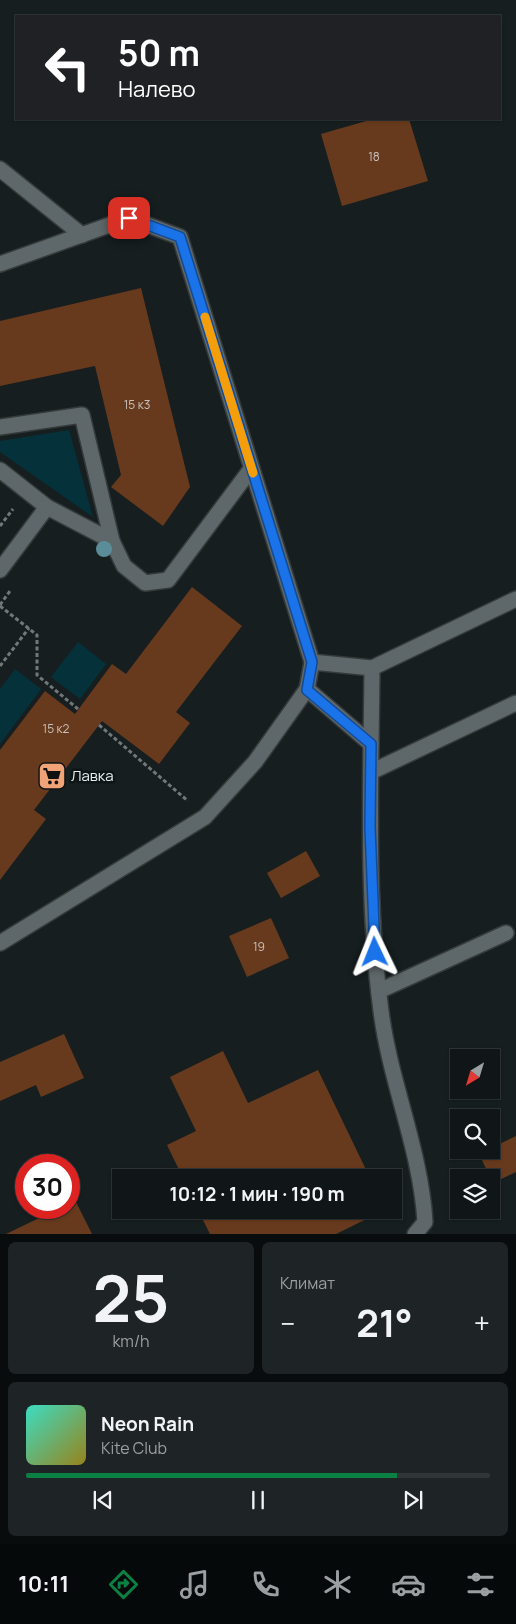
<!DOCTYPE html>
<html lang="ru">
<meta charset="utf-8">
<style>
:root{--surface:#101618;--page:#1e2325;--text:#f1f3f6;--muted:#9c9fa2;--line:#303537;--accent:#0b8043}
body{margin:0;font-family:Manrope,sans-serif;background:var(--page);color:var(--text);height:100vh;display:flex;flex-direction:column;font-size:19px;white-space:nowrap}
*{box-sizing:border-box;margin:0}
p{font-size:16px;color:var(--muted)}
.icon{flex:none;width:28px;height:28px;fill:none;stroke:currentColor;stroke-width:2;stroke-linecap:round;stroke-linejoin:round}
.map{position:relative;height:1234px;overflow:hidden}
.panel{display:flex;flex-direction:column;gap:8px;padding:8px;background:#090c0d;flex:1}
.panel>*{flex:none}
.hud{position:absolute;left:15px;top:15px;width:486px;height:105px;border-radius:0px;box-shadow:0 1px 4px #0004,0 0 0 1px var(--line);background:#202124;color:#fff;overflow:hidden}
.needle{width:32px;rotate:218deg}
.fabs{position:absolute;left:450px;top:1049px;display:grid;gap:10px}
.fabs a{display:grid;place-items:center;width:50px;height:50px;border-radius:0px;background:var(--surface);box-shadow:0 1px 4px #0004,0 0 0 1px var(--line);font-size:25px}
.speed{position:absolute;left:15px;top:1154px;display:flex;gap:10px;font-size:25px;font-weight:700;text-align:center}
.speed>*{display:grid;place-content:center;width:65px;height:65px;border-radius:50%;background:var(--surface);box-shadow:0 1px 4px #0004,0 0 0 1px var(--line);line-height:1}
.speed .limit{border:8px solid #d22;background:#fff;color:#111}
.pin{position:absolute;display:grid;place-items:center;width:42px;height:42px;color:#fff;margin:-21px;border-radius:10px;box-shadow:0 2px 8px #0006}
.me{position:absolute;width:55px;margin:-28px;rotate:358deg;stroke-linejoin:round;filter:drop-shadow(0 0 4px #0008)}
.turn{display:flex;align-items:center;gap:18px;height:105px;padding:0 20px;font-size:22px}
.turn .icon{width:65px;height:65px;stroke-width:2.5}
.turn b{display:block;font-size:35px;line-height:42px}
.big{font-size:38px;font-weight:700;line-height:1.1}
.panel .card{flex:1;display:flex;flex-direction:column;justify-content:center;gap:8px;min-width:0;padding:0 18px;border-radius:8px;background:var(--page)}
.panel .dial{align-items:center;gap:0}
.dial b{font-size:65px;line-height:1}
.song{display:flex;align-items:center;gap:15px}
.cover{width:60px;height:60px;border-radius:8px;background:linear-gradient(135deg,hsl(170 70% 55%),hsl(50 70% 35%))}
.played{height:5px;border-radius:2px;background:linear-gradient(90deg,var(--accent) 80%,var(--line) 80%)}
.keys{display:flex;justify-content:space-around;direction:ltr}
.heat{display:flex;justify-content:space-between;align-items:center;font-size:28px;direction:ltr}
.panel .tiles{flex:1;display:grid;gap:8px;grid-template-columns:1fr 1fr}
.card:last-child{grid-column:span 2}
.trip{position:absolute;left:112px;top:1169px;width:290px;height:50px;border-radius:0px;background:var(--surface);box-shadow:0 1px 4px #0004,0 0 0 1px var(--line);font-weight:700;line-height:50px;text-align:center}
.menu{display:flex;height:80px;justify-content:space-around;align-items:center;background:#06090a;color:var(--muted)}
.menu .icon{width:35px;height:35px}
.menu .on{color:var(--accent)}
.menu b{font-size:22px;color:var(--text)}
.map>svg:first-child{display:block}
</style>
<div class="map">
<svg width="516" height="1234" viewBox="0 0 516 1234">
<rect width="100%" height="100%" fill="#161e20"/>
<g fill="#05323a">
<polygon points="69,430 93,517 0,452 0,441"/>
<polygon points="78,642 106,664 80,699 51,677"/>
<polygon points="15,669 41,689 0,744 0,689"/>
</g>
<g fill="#683a1d">
<polygon points="373,119 409,119 428,181 342,206 321,134"/>
<polygon points="141,288 190,487 163,526 111,487 121,475 95,366 0,386 0,321"/>
<polygon points="192,587 242,626 176,712 190,723 159,764 102,721 34,810 46,819 0,880 0,750 45,691 75,714 112,664 126,674"/>
<polygon points="306,851 320,876 281,898 267,873"/>
<polygon points="271,918 289,958 247,977 229,936"/>
<polygon points="64,1034 84,1078 41,1097 36,1085 0,1101 0,1062"/>
<polygon points="223,1051 248,1103 318,1070 370,1178 183,1178 167,1145 196,1131 170,1077"/>
<polygon points="516,1136 516,1172 493,1183 479,1154 491,1150 491,1148"/>
<polygon points="75,1200 92,1234 6,1234 60,1208 69,1208 69,1203"/>
<polygon points="198,1210 385,1210 336,1234 210,1234"/>
</g>
<g fill="none" stroke-linecap="round" stroke-linejoin="round">
<g stroke="#353a3b" stroke-width="18">
<g id="lane">
<polyline points="0,169 82,235"/>
<polyline points="0,264 129,218 180,237 312,662"/>
<polyline points="0,427 82,415 112,541 124,566 145,583 168,580 251,469"/>
<polyline points="0,470 47,507 112,541"/>
<polyline points="0,570 47,507"/>
<polyline points="307,689 371,744"/>
<polyline points="371,772 516,703"/>
<polyline points="0,943 205,817 255,762 307,689 312,662 372,668"/>
<polyline points="379,991 506,933"/>
</g>
</g>
<g stroke="#353a3b" stroke-width="18">
<path id="street" d="M415 1234 425 1222C421 1151 390 1082 381 1011 366 898 371 782 372 668L516 599"/>
</g>
<g stroke="#72787a" stroke-width="3" stroke-dasharray="4 2.5" stroke-linecap="butt">
<polyline points="0,526 13,509"/>
<polyline points="0,605 10,591"/>
<polyline points="0,606 37,635 37,675 78,709"/>
<polyline points="0,666 29,628"/>
<polyline points="99,725 188,801"/>
</g>
<use href="#lane" stroke="#5e6769" stroke-width="15"/>
<use href="#street" stroke="#5e6769" stroke-width="15"/>
</g>
<circle fill="#5b8d98" cx="104" cy="549" r="8"/>
<g fill="none" stroke-linecap="round" stroke-linejoin="round">
<g stroke="#114b97" stroke-width="12">
<polyline id="route" points="129,218 180,237 312,662 307,690 371,744 370,827 375,952"/>
</g>
<use href="#route" stroke="#1a73e8" stroke-width="9"/>
<polyline stroke="#f59e0b" stroke-width="9" points="205,317 253,473"/>
</g>
<defs>
<g id="supermarket-square" transform="scale(1.4375)"><rect x="-9" y="-9" width="18" height="18" rx="4" fill="#efa376" stroke="#0d1516"/><path d="M-6-5.5h2.5l.6 2H6L4.5 2H-2.5L-4.4-4H-6ZM-1.5 3.2a1.3 1.3 0 1 0 .1 0ZM3 3.2a1.3 1.3 0 1 0 .1 0Z" fill="#111"/></g>
</defs>
<g fill-rule="evenodd">
<use href="#supermarket-square" x="52" y="776"/>
</g>
<g text-anchor="middle" stroke-width="5" stroke-linejoin="round" paint-order="stroke">
<g font-size="12" fill="#c8c0ba">
<text x="374" y="161">18</text>
<text x="137" y="409">15 к3</text>
<text x="56" y="733">15 к2</text>
<text x="259" y="951">19</text>
</g>
<g font-size="15" fill="#e8edee" stroke="#0d1516" text-anchor="start">
<text x="71" y="781">Лавка</text>
</g>
</g>
</svg>
<div class="fabs">
<a><svg class="needle" viewBox="-14 -14 28 28"><path d="M0-13l5 13h-10z" fill="#e53935"/><path d="M0 13l5-13h-10z" fill="#9c9fa2"/></svg></a>
<a><svg class="icon" aria-label="search" viewBox="0 0 24 24"><circle cx="10" cy="10" r="6"/><path d="M15 15l6 6"/></svg></a>
<a><svg class="icon" aria-label="layers" viewBox="0 0 24 24"><path d="M12 4l9 5-9 5-9-5zM3 14l9 5 9-5"/></svg></a>
</div>
<div class="speed"><div class="limit">30</div></div>
<div class="pin" style="left:129px;top:218px;background:#d93025"><svg class="icon" aria-label="arrive" viewBox="0 0 24 24"><path d="M6 21V4h12l-3 4 3 4H6"/></svg></div>
<svg class="me" style="left:375px;top:952px" viewBox="-20 -20 40 40"><path d="M0-17L14 15 0 8-14 15z" fill="#1a73e8" stroke="#fff" stroke-width="4"/></svg>
<div class="trip">10:12 · 1 мин · 190 m</div>
<div class="hud">
<div class="turn"><svg class="icon" aria-label="left" viewBox="0 0 24 24"><path d="M17 20v-9H6M10 6l-5 5 5 5"/></svg><div><b>50 m</b>Налево</div></div>
</div>
</div>
<section class="panel">
<div class="tiles">
<div class="card dial"><b>25</b><p>km/h</p></div>
<div class="card"><p>Климат</p>
<div class="heat"><a>−</a><b class="big">21°</b><a>+</a></div>
</div>
<div class="card">
<div class="song"><i class="cover"></i><div><b>Neon Rain</b><p>Kite Club</p></div></div>
<div class="played"></div>
<div class="keys"><svg class="icon" aria-label="previous" viewBox="0 0 24 24"><path d="M18 5L8 12l10 7zM5 5v14"/></svg><svg class="icon" aria-label="pause" viewBox="0 0 24 24"><path d="M8 5v14M16 5v14"/></svg><svg class="icon" aria-label="next" viewBox="0 0 24 24"><path d="M6 5l10 7-10 7zM19 5v14"/></svg></div>
</div>
</div>
</section>
<nav class="menu">
<b>10:11</b>
<svg class="icon on" aria-label="directions" viewBox="0 0 24 24"><path d="M12 3l9 9-9 9-9-9zM9 14v-3h6M13 9l2 2-2 2"/></svg>
<svg class="icon" aria-label="music" viewBox="0 0 24 24"><path d="M9 18V5l10-2v13"/><circle cx="6" cy="18" r="3"/><circle cx="16" cy="16" r="3"/></svg>
<svg class="icon" aria-label="phone" viewBox="0 0 24 24"><path d="M5 4h4l2 5-3 2q2 4 5 5l2-3 5 2v4C11 20 4 13 5 4z"/></svg>
<svg class="icon" aria-label="climate" viewBox="0 0 24 24"><path d="M12 3v18M4 7l16 10M4 17L20 7"/></svg>
<svg class="icon" aria-label="car" viewBox="0 0 24 24"><path d="M5 17H2v-5l4-1 3-4h7l3 4 3 1v5h-3M9 17h6M6 11h13"/><circle cx="7" cy="17" r="2"/><circle cx="17" cy="17" r="2"/></svg>
<svg class="icon" aria-label="filters" viewBox="0 0 24 24"><path d="M4 7h16M4 17h16"/><circle cx="9" cy="7" r="2"/><circle cx="15" cy="17" r="2"/></svg>
</nav>
